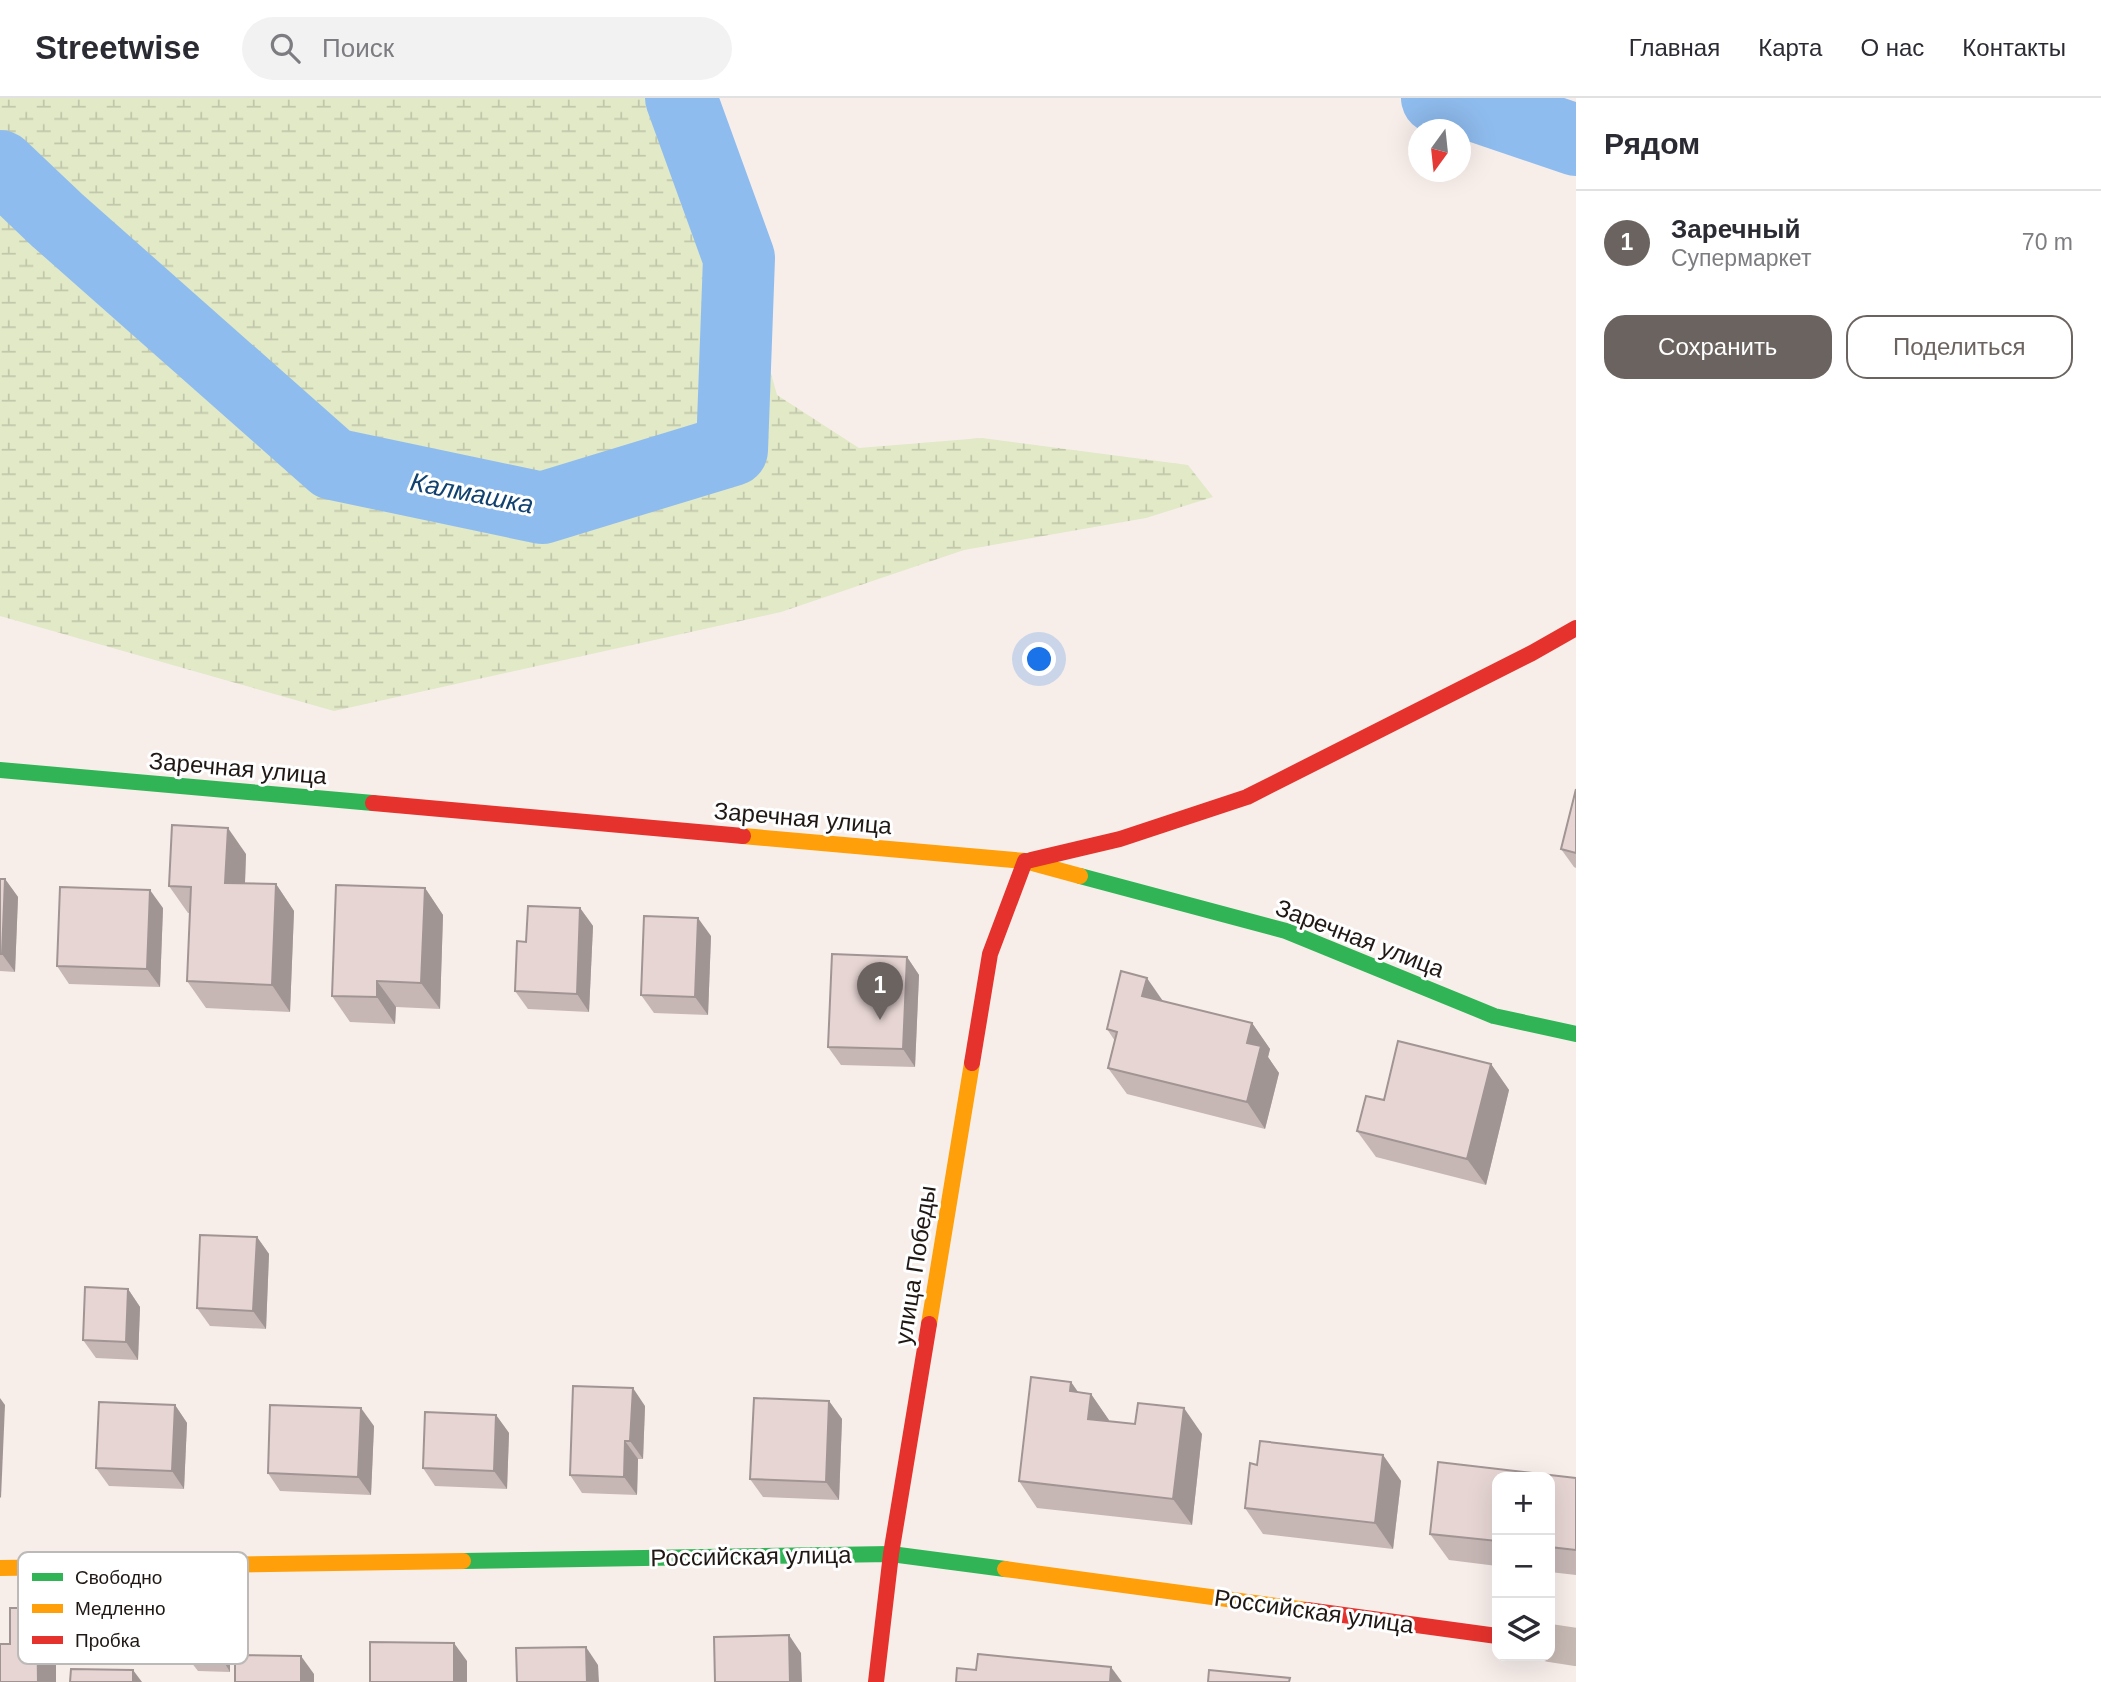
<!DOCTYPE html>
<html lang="ru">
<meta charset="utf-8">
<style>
body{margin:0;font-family:Helvetica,sans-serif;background:#f2f2f3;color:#2b2b33}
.controls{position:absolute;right:21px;bottom:21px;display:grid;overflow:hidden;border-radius:14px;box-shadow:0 7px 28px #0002}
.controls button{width:63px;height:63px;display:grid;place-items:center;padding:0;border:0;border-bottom:2px solid #e1e1e2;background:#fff;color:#2b2b33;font:35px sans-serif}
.compass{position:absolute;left:1408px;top:21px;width:63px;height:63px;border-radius:50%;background:#fff;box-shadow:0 7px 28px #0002;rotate:195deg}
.you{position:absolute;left:1040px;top:562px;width:24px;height:24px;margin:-18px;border:5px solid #fff;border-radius:50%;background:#1a73e8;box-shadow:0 0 0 10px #1a73e833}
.badge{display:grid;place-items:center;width:46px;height:46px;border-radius:50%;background:#6b635f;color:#fff;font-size:23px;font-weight:700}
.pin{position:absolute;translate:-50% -58px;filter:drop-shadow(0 2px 4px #0008)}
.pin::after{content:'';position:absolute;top:37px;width:24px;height:21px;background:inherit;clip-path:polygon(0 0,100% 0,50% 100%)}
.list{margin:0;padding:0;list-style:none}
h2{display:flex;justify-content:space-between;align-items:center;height:91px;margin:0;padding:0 28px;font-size:30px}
h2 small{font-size:23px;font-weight:400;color:#7c7c81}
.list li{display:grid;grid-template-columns:46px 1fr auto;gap:21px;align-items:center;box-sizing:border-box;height:105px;padding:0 28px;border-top:2px solid #e1e1e2}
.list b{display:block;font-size:26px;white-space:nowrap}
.list p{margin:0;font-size:23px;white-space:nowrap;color:#7c7c81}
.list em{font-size:23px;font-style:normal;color:#7c7c81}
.actions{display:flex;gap:14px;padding:21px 28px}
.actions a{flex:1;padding:16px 0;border:2px solid #6b635f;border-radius:21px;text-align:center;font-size:24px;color:#6b635f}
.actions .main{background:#6b635f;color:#fff}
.icon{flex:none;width:38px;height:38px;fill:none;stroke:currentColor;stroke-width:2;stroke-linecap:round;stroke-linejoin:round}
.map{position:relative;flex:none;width:1576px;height:1584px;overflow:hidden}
header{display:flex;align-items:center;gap:42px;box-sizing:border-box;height:98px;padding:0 35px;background:#fff;border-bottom:2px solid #e1e1e2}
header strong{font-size:33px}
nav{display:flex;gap:38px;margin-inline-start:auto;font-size:24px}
.search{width:490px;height:63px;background:#f2f2f3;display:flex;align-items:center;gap:18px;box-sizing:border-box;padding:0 24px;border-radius:38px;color:#7c7c81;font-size:26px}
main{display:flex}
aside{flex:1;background:#fff}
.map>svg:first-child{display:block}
.wetland{fill:url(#wetland-marsh)}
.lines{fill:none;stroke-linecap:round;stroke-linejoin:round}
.river{stroke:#8fbcee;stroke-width:72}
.street{stroke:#c7b9b3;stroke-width:38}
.fast{stroke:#30b455;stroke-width:16}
.slow{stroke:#ff9f0a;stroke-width:16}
.jam{stroke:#e5322d;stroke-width:16}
.wall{fill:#c6b7b5}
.shaded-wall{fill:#a19594}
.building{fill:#e6d5d3;stroke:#a19594;stroke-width:2}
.labels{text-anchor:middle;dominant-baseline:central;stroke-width:6;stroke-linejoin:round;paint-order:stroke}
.street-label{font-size:24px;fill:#1f1814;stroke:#fff}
.water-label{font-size:26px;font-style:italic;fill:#10416f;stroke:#fff}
.key{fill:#fff;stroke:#bcbab8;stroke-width:2}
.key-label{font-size:19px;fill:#1f1814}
</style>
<header>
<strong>Streetwise</strong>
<div class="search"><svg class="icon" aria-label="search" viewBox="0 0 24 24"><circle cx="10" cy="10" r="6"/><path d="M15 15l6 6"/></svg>Поиск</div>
<nav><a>Главная</a><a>Карта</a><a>О нас</a><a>Контакты</a></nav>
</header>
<main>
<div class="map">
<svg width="1576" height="1584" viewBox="0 0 1576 1584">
<defs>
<pattern id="wetland-marsh" width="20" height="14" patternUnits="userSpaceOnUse" patternTransform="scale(1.75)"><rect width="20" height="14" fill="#e1e9c7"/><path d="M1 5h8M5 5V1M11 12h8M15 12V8" fill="none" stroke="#c1c7aa"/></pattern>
</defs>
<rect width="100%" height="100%" fill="#f7eeea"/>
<path class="wetland" d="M0,0H681L739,160L777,297L859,350L982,340L1188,367L1213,399L1146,420L964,452L781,514L334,613L0,518Z"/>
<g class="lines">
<g class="river">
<path d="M1437,0L1467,5L1576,42"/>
<path d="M0,68L57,122L333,366L542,410L732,352L739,160L681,0"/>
</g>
<path class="street" d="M1550,1545L1576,1549"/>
<g class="fast">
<path d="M0,672L373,705"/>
<path d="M1080,778L1286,833L1494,918L1576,936"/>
<path d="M463,1463L891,1456L1005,1471"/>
</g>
<g class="slow">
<path d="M743,738L1025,763L1080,778"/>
<path d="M929,1226L972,965"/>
<path d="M0,1470L463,1463"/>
<path d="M1005,1471L1307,1512"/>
</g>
<g class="jam">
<path d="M373,705L743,738"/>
<path d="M1031,762L1120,741L1247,699L1532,555L1576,530"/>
<path d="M972,965L990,856L1025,763"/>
<path d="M1307,1512L1497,1538"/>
<path d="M876,1584L891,1456L929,1226"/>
</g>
</g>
<g class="wall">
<path d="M1576,691V770L1574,769L1561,751Z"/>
<path d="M246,756L245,785L276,786L294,813L290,914L206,910L187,883L190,815H188L169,788Z"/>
<path d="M0,781H5L18,799L15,874L0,873Z"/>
<path d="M425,790L443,817L440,911L396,909L395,926L350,924L332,898Z"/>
<path d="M163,810L160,889L69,886L57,868Z"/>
<path d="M580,810L593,828L589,914L528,911L515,893L526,844Z"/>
<path d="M711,838L708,917L654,915L641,897Z"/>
<path d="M907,859L919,877L915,969L841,967L828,949Z"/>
<path d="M1164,904L1252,925L1270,951L1268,959L1279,975L1265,1031L1127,996L1108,970L1115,943L1107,931Z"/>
<path d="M1491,966L1509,992L1486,1087L1376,1059L1357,1033L1384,1002Z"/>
<path d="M257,1139L269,1156L266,1231L210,1228L197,1210Z"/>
<path d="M128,1191L140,1209L138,1262L96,1260L83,1242Z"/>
<path d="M1071,1284L1078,1294L1091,1296L1109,1323L1202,1336L1192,1427L1037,1410L1019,1383Z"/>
<path d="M829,1303L842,1321L839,1402L763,1399L750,1381Z"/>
<path d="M175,1307L187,1325L184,1391L109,1388L96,1370Z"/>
<path d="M645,1308L643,1361H638L637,1397L582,1395L570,1377Z"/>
<path d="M496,1317L509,1335L507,1391L435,1388L423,1370Z"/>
<path d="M374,1328L371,1397L280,1393L268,1375Z"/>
<path d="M1383,1357L1401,1383L1393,1451L1263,1436L1245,1410L1257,1367Z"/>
<path d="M1438,1364L1576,1380V1477L1550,1474V1379H1497V1468L1449,1462L1430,1436Z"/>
<path d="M230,1542V1574L198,1573L191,1564Z"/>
</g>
<g class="shaded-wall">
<path d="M228,730L246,756L244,811L225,785Z"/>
<path d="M5,781L18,799L15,874L2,856Z"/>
<path d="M276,786L294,813L290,914L272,887Z"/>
<path d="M425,790L443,817L440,911L421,885Z"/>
<path d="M150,792L163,810L160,889L147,871Z"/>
<path d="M580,810L593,828L589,914L577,896Z"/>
<path d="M698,820L711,838L708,917L695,899Z"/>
<path d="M907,859L919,877L915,969L903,951Z"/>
<path d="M1147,880L1165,906L1142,898Z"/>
<path d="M377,883L396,909L395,926L377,899Z"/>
<path d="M1252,925L1270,951L1268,959L1279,975L1265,1031L1247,1004V945Z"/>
<path d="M1491,966L1509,992L1486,1087L1467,1061Z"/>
<path d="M257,1139L269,1156L266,1231L253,1213Z"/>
<path d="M128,1191L140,1209L138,1262L126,1244Z"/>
<path d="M1071,1284L1089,1310L1091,1296L1109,1322L1107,1347L1070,1293Z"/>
<path d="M633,1290L645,1308L643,1361L630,1343Z"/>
<path d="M0,1300L5,1307L1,1400L0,1399Z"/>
<path d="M829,1303L842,1321L839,1402L826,1384Z"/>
<path d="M175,1307L187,1325L184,1391L172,1373Z"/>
<path d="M361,1310L374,1328L371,1397L358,1379Z"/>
<path d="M1184,1310L1202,1336L1192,1427L1173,1401Z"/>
<path d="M496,1317L509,1335L507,1391L494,1373Z"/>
<path d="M625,1343L638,1361L637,1397L624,1379Z"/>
<path d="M1383,1357L1401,1383L1393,1451L1375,1425Z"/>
<path d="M37,1510L56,1536V1584H38Z"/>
<path d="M224,1533L230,1542V1574L224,1564Z"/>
<path d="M789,1537L801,1555L802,1584H790Z"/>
<path d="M454,1545L467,1563V1584H454Z"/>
<path d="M586,1549L598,1567L599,1584H587Z"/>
<path d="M301,1558L314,1576V1584H301Z"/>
<path d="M1111,1569L1122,1584H1110Z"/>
<path d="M133,1572L142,1584H133Z"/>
</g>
<g class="building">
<path d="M1576,691V755L1561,751Z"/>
<path d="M172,727L228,730L225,785L276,786L272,887L187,883L191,789L169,788Z"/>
<path d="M0,781H5L2,856H0Z"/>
<path d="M336,787L425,790L421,885L377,883V899L332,898Z"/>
<path d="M60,789L150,792L147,871L57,868Z"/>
<path d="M528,808L580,810L577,896L515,893L517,843L526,844Z"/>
<path d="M644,818L698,820L695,899L641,897Z"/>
<path d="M832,856L907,859L903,951L828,949Z"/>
<path d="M1121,873L1147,880L1142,898L1252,925L1247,945L1261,948L1247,1004L1108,970L1117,934L1107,931Z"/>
<path d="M1398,943L1491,966L1467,1061L1357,1033L1366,998L1384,1002Z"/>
<path d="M200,1137L257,1139L253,1213L197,1210Z"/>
<path d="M85,1189L128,1191L126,1244L83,1242Z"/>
<path d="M1031,1279L1071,1284L1070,1293L1091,1296L1088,1321L1135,1326L1138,1305L1184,1310L1173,1401L1019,1383Z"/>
<path d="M573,1288L633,1290L630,1343H625L624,1379L570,1377Z"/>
<path d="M754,1300L829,1303L826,1384L750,1381Z"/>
<path d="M99,1304L175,1307L172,1373L96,1370Z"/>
<path d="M270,1307L361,1310L358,1379L268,1375Z"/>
<path d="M425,1314L496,1317L494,1373L423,1370Z"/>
<path d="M1260,1343L1383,1357L1375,1425L1245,1410L1250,1365L1257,1367Z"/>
<path d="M1438,1364L1576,1380V1452L1550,1449V1379H1497V1443L1430,1436Z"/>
<path d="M10,1510H37L38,1584H0V1546H10Z"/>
<path d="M789,1537L790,1584H715L714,1539Z"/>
<path d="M370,1544L454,1545V1584H370Z"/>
<path d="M586,1549L587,1584H517L516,1550Z"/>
<path d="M978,1556L1111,1569L1110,1584H956L957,1570L976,1572Z"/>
<path d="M235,1557L301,1558V1584H235Z"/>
<path d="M71,1571L133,1572V1584H70Z"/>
<path d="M1209,1572L1290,1580L1289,1584H1208Z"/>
</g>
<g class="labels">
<g class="street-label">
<text transform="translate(238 670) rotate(5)">Заречная улица</text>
<text transform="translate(803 720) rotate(5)">Заречная улица</text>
<text transform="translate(1360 840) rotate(21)">Заречная улица</text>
<text transform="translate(915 1167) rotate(-81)">улица Победы</text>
<text transform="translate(751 1458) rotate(-1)">Российская улица</text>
<text transform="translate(1314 1513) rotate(8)">Российская улица</text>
</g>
<g class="water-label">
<text transform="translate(472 395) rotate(11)">Калмашка</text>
</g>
</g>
<rect x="18" y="1454" width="230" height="112" rx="10" class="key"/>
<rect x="32" y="1475" width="31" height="8" fill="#30b455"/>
<rect x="32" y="1506" width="31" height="9" fill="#ff9f0a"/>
<rect x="32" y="1538" width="31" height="8" fill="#e5322d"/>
<g class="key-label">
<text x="75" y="1486">Свободно</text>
<text x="75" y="1517">Медленно</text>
<text x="75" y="1549">Пробка</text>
</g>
</svg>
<div class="controls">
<button>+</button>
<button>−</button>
<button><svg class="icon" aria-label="layers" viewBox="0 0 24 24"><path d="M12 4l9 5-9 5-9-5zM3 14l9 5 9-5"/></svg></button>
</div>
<svg class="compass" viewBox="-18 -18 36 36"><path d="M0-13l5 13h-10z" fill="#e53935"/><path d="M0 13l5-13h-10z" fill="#7c7c81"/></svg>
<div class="you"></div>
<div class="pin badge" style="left:880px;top:922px">1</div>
</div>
<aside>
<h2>Рядом<small></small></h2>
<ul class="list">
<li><span class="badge">1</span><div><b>Заречный</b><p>Супермаркет</p></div><em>70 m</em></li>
</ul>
<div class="actions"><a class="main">Сохранить</a><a>Поделиться</a></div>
</aside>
</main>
